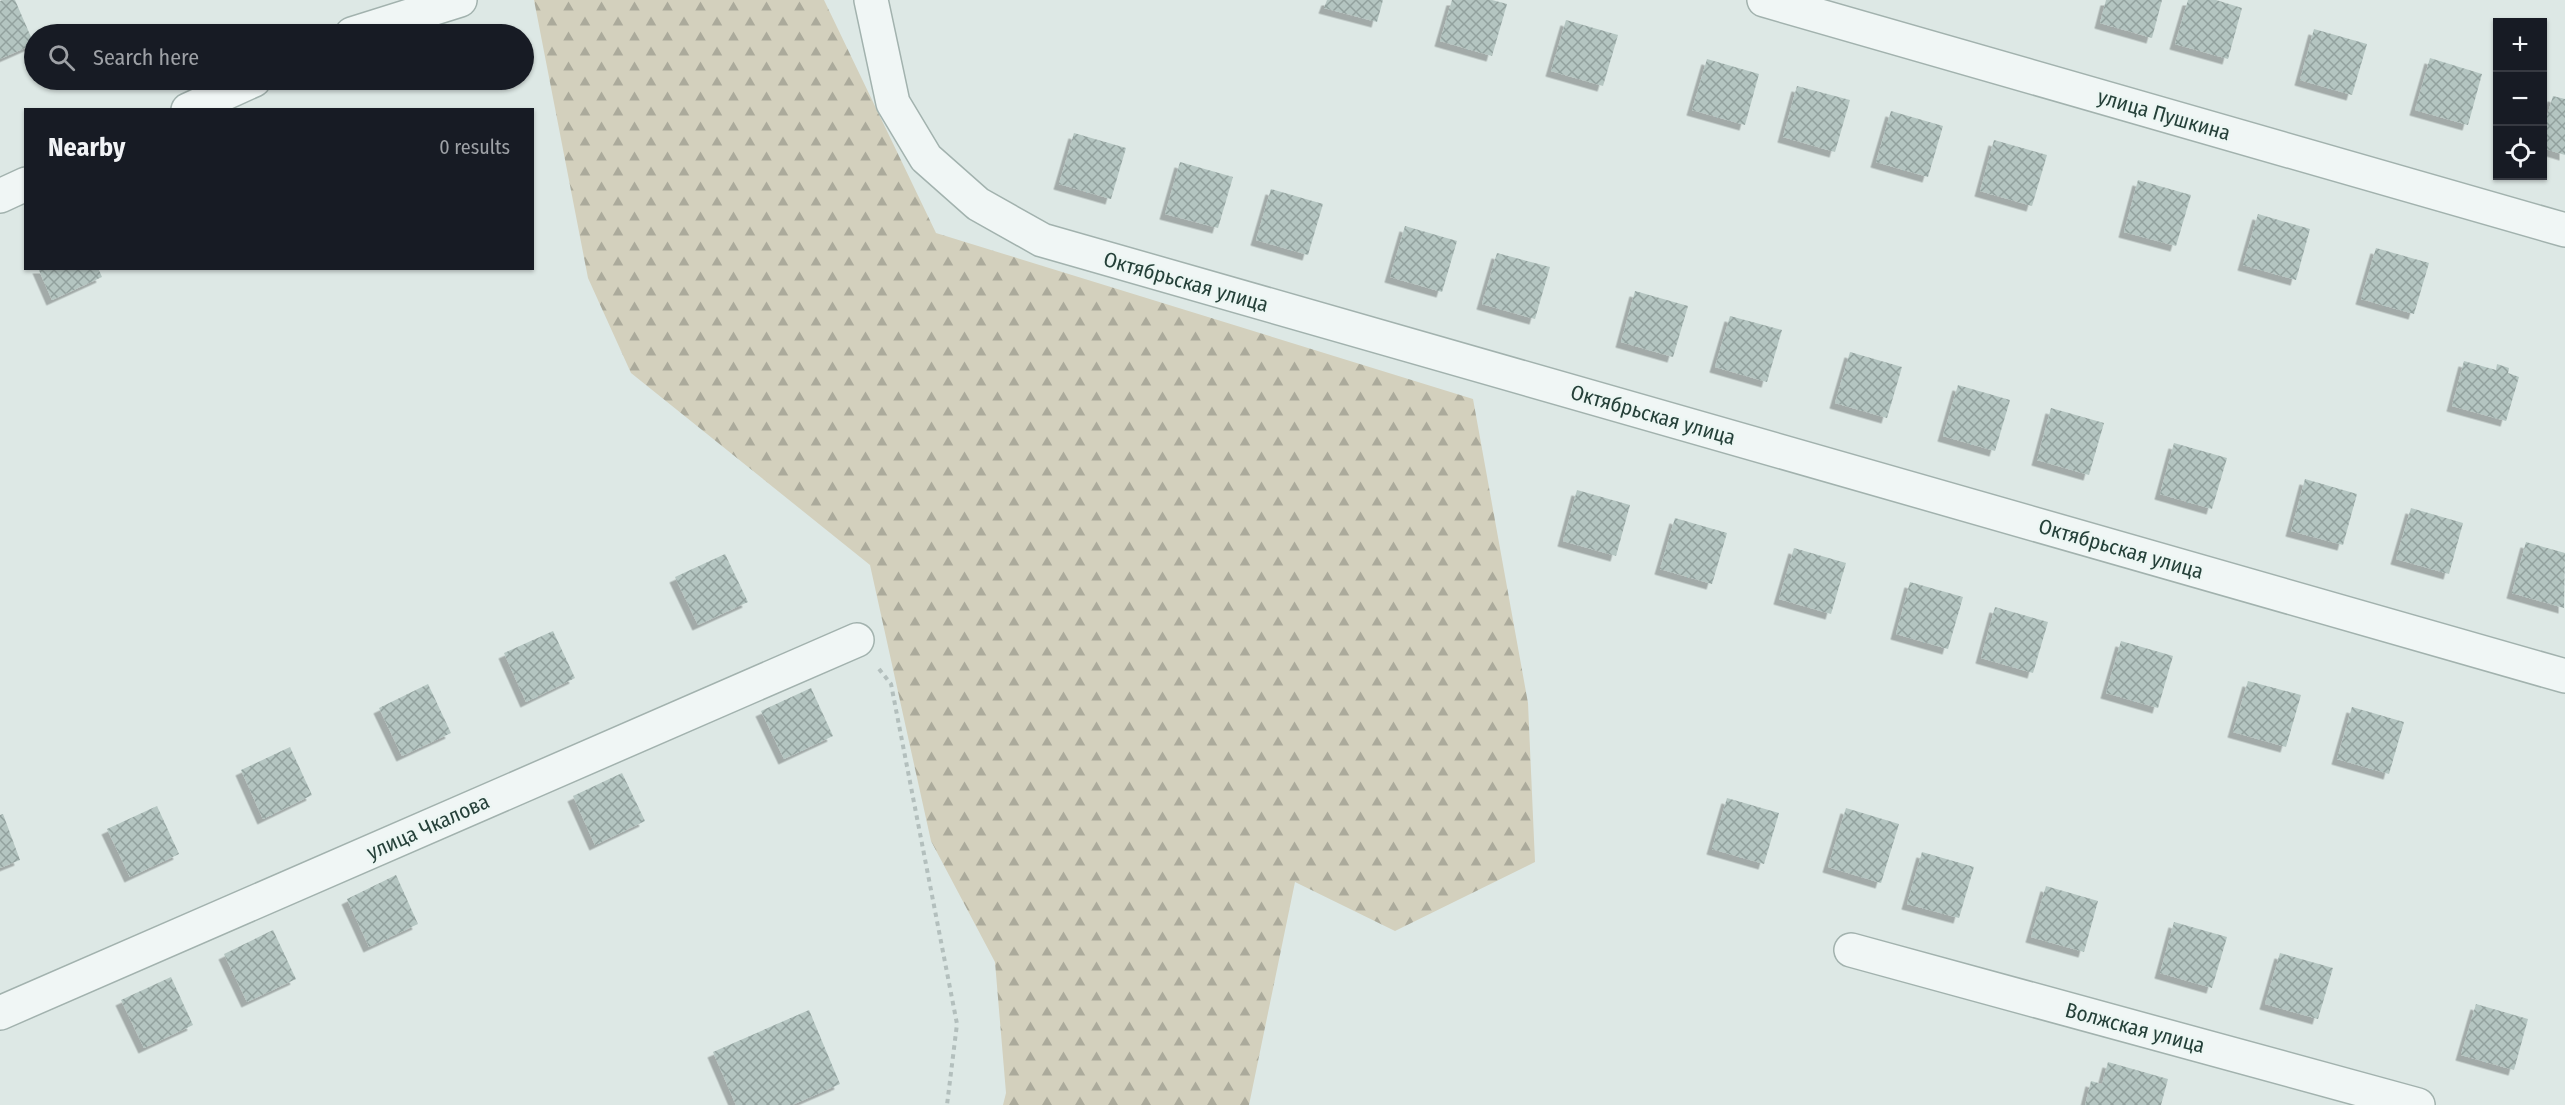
<!DOCTYPE html>
<meta charset="utf-8">
<style>
body{margin:0;font-family:"Fira Sans Condensed",sans-serif;background:#242831;color:#f1f3f6}
.controls{position:absolute;right:18px;top:18px;display:grid;overflow:hidden;border-radius:0px;box-shadow:0 2px 4px #0004}
.controls button{width:54px;height:54px;display:grid;place-items:center;padding:0;border:0;border-bottom:2px solid #363941;background:#171b24;color:#f1f3f6;font:30px sans-serif}
.list{margin:0;padding:0;list-style:none}
h2{display:flex;justify-content:space-between;align-items:center;height:78px;margin:0;padding:0 24px;font-size:26px}
h2 small{font-size:20px;font-weight:400;color:#9ea1a6}
.icon{flex:none;width:33px;height:33px;fill:none;stroke:currentColor;stroke-width:2;stroke-linecap:round;stroke-linejoin:round}
.map{position:relative;flex:none;width:2565px;height:1105px;overflow:hidden}
.search{position:absolute;background:#171b24;box-shadow:0 2px 4px #0004;left:24px;top:24px;width:510px;height:66px;display:flex;align-items:center;gap:15px;box-sizing:border-box;padding:0 21px;border-radius:33px;color:#9ea1a6;font-size:22px}
.panel{position:absolute;background:#171b24;box-shadow:0 2px 4px #0004;left:24px;top:108px;width:510px;height:162px;border-radius:0px}
.map>svg:first-child{display:block}
.forest{fill:url(#forest-firs)}
.building{fill:url(#building-cross-hatch);filter:url(#shadow)}
.lines{fill:none;stroke-linecap:round;stroke-linejoin:round}
.minor-casing{stroke:#a2b2ae;stroke-width:36}
.path{stroke:#b3bfbd;stroke-width:4;stroke-dasharray:4.5 4.5;stroke-linecap:butt}
.minor{stroke:#f0f6f5;stroke-width:33}
.labels{text-anchor:middle;dominant-baseline:central;stroke-width:4.5;stroke-linejoin:round;paint-order:stroke}
.street-label{font-size:21px;fill:#254039;stroke:#ecf6f3}
</style>
<div class="map">
<svg width="2565" height="1105" viewBox="0 0 2565 1105">
<defs>
<pattern id="forest-firs" width="22" height="20" patternUnits="userSpaceOnUse" patternTransform="scale(1.5)"><rect width="22" height="20" fill="#d3d0bd"/><path d="M5 1l3.5 6h-7zM16 11l3.5 6h-7z" fill="#abaa9b"/></pattern>
<pattern id="building-cross-hatch" width="8" height="8" patternUnits="userSpaceOnUse" patternTransform="scale(1.5)"><rect width="8" height="8" fill="#b4c5c1"/><path d="M0 0l8 8M0 8l8-8" fill="none" stroke="#92a19e"/></pattern>
<filter id="shadow"><feDropShadow dx="-5.5" dy="5.5" stdDeviation="0" flood-color="#0004"/></filter>
</defs>
<rect width="100%" height="100%" fill="#dde8e5"/>
<path class="forest" d="M534,0H824L936,233L1473,399L1528,703L1535,862L1395,931L1295,882L1249,1105H1003L1006,1093L995,962L931,841L870,565L631,373L588,278Z"/>
<g class="building">
<path d="M3,0H15L34,44L0,59V1Z"/>
<path d="M1327,0H1383L1377,22L1324,8Z"/>
<path d="M1452,0H1492L1507,4L1492,56L1440,41Z"/>
<path d="M2106,0H2162L2152,38L2100,23Z"/>
<path d="M2188,0H2216L2242,8L2228,59L2175,44Z"/>
<path d="M1566,20L1618,35L1603,86L1551,71Z"/>
<path d="M2314,29L2367,44L2352,95L2300,80Z"/>
<path d="M2430,58L2482,74L2468,125L2415,110Z"/>
<path d="M1707,59L1759,74L1745,125L1692,110Z"/>
<path d="M1797,86L1850,100L1835,152L1783,137Z"/>
<path d="M2553,96L2565,99V155L2542,148V133Z"/>
<path d="M1891,111L1943,126L1928,177L1876,162Z"/>
<path d="M1074,133L1126,148L1111,199L1059,184Z"/>
<path d="M1994,140L2047,155L2032,206L1980,191Z"/>
<path d="M1180,162L1233,177L1218,228L1165,214Z"/>
<path d="M2138,180L2191,195L2176,246L2124,232Z"/>
<path d="M1271,189L1323,204L1308,255L1256,240Z"/>
<path d="M2258,214L2310,229L2296,280L2243,265Z"/>
<path d="M1405,226L1457,241L1442,292L1390,277Z"/>
<path d="M2376,248L2429,263L2414,314L2361,299Z"/>
<path d="M1497,253L1550,267L1535,319L1482,304Z"/>
<path d="M38,268H98L102,277L52,300Z"/>
<path d="M1635,291L1688,306L1673,357L1621,342Z"/>
<path d="M1730,316L1782,330L1767,382L1715,367Z"/>
<path d="M1850,352L1902,367L1887,418L1835,403Z"/>
<path d="M2464,361L2496,370L2497,364L2509,368L2508,373L2519,377L2506,421L2452,406Z"/>
<path d="M1958,385L2010,400L1995,451L1943,436Z"/>
<path d="M2051,408L2104,423L2089,475L2037,460Z"/>
<path d="M2174,443L2227,458L2212,509L2160,494Z"/>
<path d="M2305,479L2357,494L2343,545L2291,531Z"/>
<path d="M1577,490L1630,505L1616,556L1563,541Z"/>
<path d="M2411,508L2463,523L2449,574L2396,559Z"/>
<path d="M1675,518L1727,533L1712,584L1660,569Z"/>
<path d="M2526,542L2565,553L2564,608L2512,593Z"/>
<path d="M1794,548L1846,563L1831,614L1779,599Z"/>
<path d="M725,554L748,602L698,625L675,577Z"/>
<path d="M1910,582L1963,597L1948,649L1896,634Z"/>
<path d="M1995,607L2048,622L2033,673L1981,658Z"/>
<path d="M553,631L575,678L526,702L504,653Z"/>
<path d="M2121,641L2173,656L2158,708L2106,693Z"/>
<path d="M2248,681L2301,695L2286,747L2233,732Z"/>
<path d="M428,684L451,733L402,756L379,708Z"/>
<path d="M811,688L833,736L784,759L761,711Z"/>
<path d="M2352,707L2404,722L2389,774L2337,759Z"/>
<path d="M290,747L312,795L263,819L241,770Z"/>
<path d="M622,773L645,821L595,845L573,796Z"/>
<path d="M1727,798L1779,813L1764,864L1712,849Z"/>
<path d="M157,806L179,854L130,877L107,829Z"/>
<path d="M1846,808L1899,824L1881,883L1828,867Z"/>
<path d="M3,814L20,860L0,868V815Z"/>
<path d="M1922,852L1974,867L1959,918L1907,904Z"/>
<path d="M396,875L418,924L369,947L347,899Z"/>
<path d="M2046,886L2098,901L2084,952L2031,937Z"/>
<path d="M2174,922L2227,937L2212,988L2160,973Z"/>
<path d="M273,930L296,979L247,1002L224,954Z"/>
<path d="M2280,953L2333,968L2318,1019L2265,1004Z"/>
<path d="M171,977L193,1025L144,1048L121,1000Z"/>
<path d="M2476,1004L2528,1019L2514,1070L2461,1055Z"/>
<path d="M809,1010L840,1084L792,1105H736L713,1052Z"/>
<path d="M2108,1062L2168,1079L2161,1105H2085L2091,1081L2102,1084Z"/>
</g>
<g class="lines">
<defs>
<g id="minor">
<path d="M871,0L893,103L926,158L978,204L1042,240L2565,676"/>
<path d="M1764,0L2565,230"/>
<path d="M352,34L460,0"/>
<path d="M188,110L254,80"/>
<path d="M0,196L26,184"/>
<path d="M1851,950L2418,1105"/>
<path d="M0,1013L857,640"/>
</g>
</defs>
<use href="#minor" class="minor-casing"/>
<path class="path" d="M879,669L891,684L957,1024L947,1105"/>
<use href="#minor" class="minor"/>
</g>
<g class="labels">
<g class="street-label">
<text transform="translate(2164 115) rotate(16)">улица Пушкина</text>
<text transform="translate(1186 282) rotate(16)">Октябрьская улица</text>
<text transform="translate(1653 415) rotate(16)">Октябрьская улица</text>
<text transform="translate(2121 549) rotate(16)">Октябрьская улица</text>
<text transform="translate(428 827) rotate(-24)">улица Чкалова</text>
<text transform="translate(2135 1028) rotate(15)">Волжская улица</text>
</g>
</g>
</svg>
<div class="controls">
<button>+</button>
<button>−</button>
<button><svg class="icon" aria-label="locate" viewBox="0 0 24 24"><circle cx="12" cy="12" r="6"/><path d="M12 2v4M12 18v4M2 12h4M18 12h4"/></svg></button>
</div>
<div class="search"><svg class="icon" aria-label="search" viewBox="0 0 24 24"><circle cx="10" cy="10" r="6"/><path d="M15 15l6 6"/></svg>Search here</div>
<section class="panel">
<h2>Nearby<small>0 results</small></h2>
<ul class="list">
</ul>
</section>
</div>
